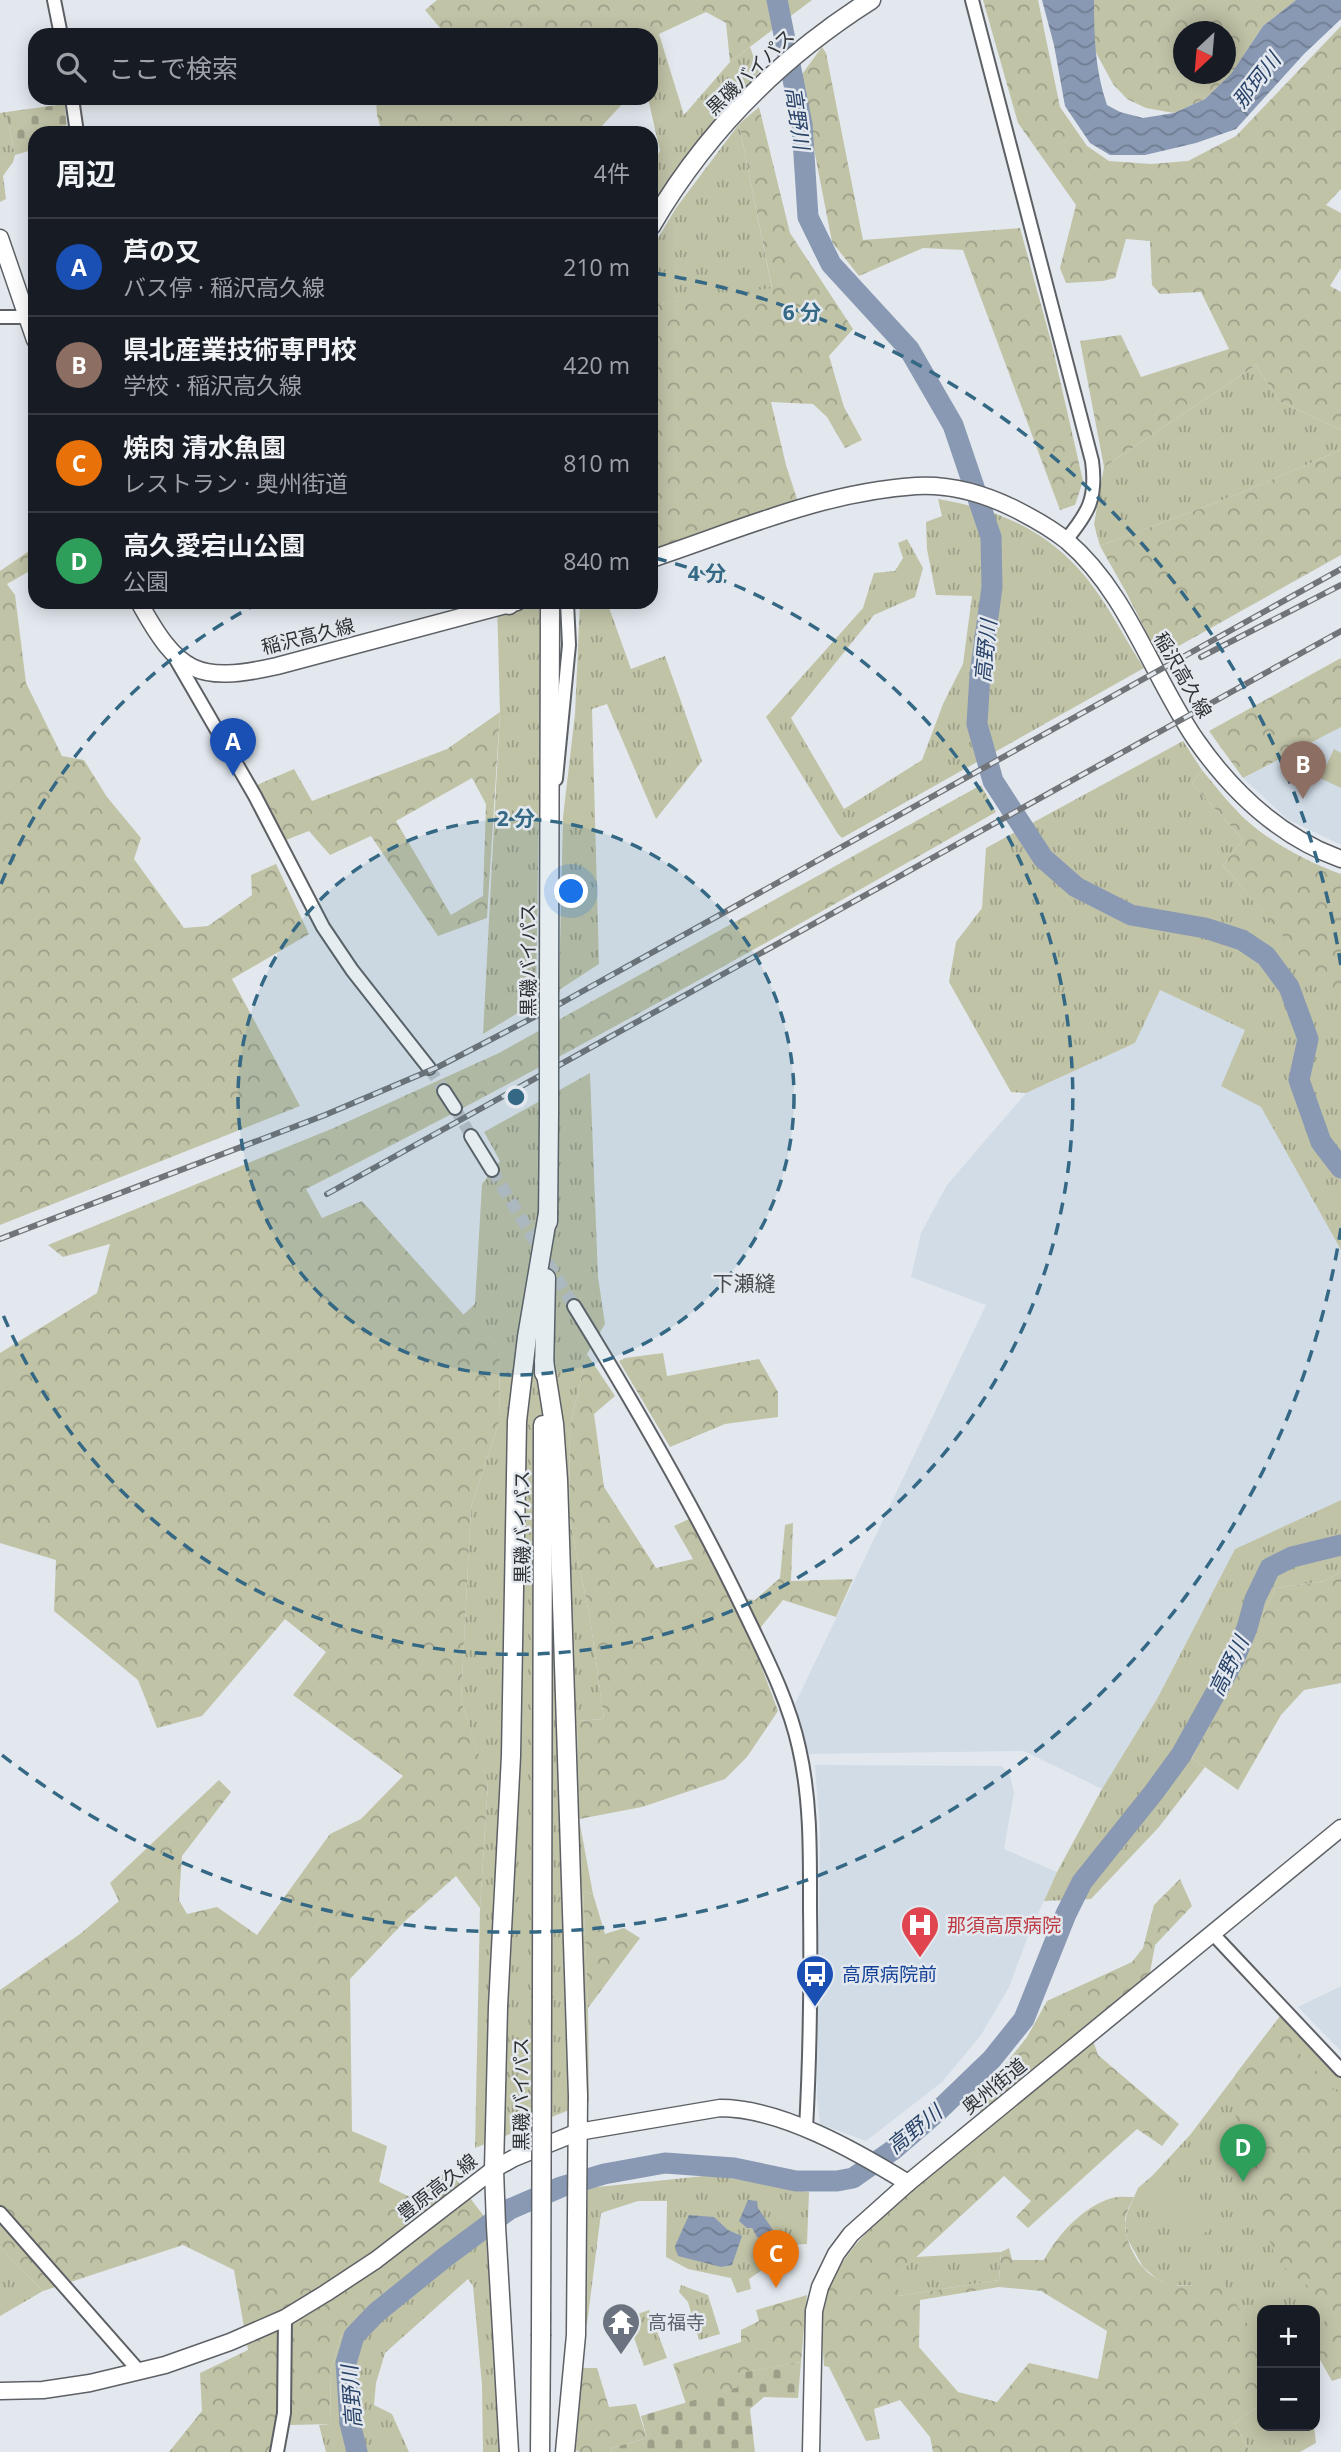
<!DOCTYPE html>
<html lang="ja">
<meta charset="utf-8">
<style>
body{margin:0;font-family:"Open Sans","Noto Sans JP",sans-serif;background:#20242c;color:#f1f3f6}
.controls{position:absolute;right:21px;bottom:21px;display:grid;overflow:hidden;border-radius:14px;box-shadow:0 4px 18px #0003}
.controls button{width:63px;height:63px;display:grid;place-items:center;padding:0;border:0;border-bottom:2px solid #363941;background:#171b24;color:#f1f3f6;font:35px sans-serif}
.compass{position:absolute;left:1173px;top:21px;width:63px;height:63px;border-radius:50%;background:#171b24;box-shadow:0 4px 18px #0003;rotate:206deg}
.you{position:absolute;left:572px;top:892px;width:24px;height:24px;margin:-18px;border:5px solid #fff;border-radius:50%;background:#1a73e8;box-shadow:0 0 0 10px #1a73e833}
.badge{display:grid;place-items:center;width:46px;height:46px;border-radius:50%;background:#8c9099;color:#fff;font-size:23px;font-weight:700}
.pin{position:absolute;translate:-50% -58px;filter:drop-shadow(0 2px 4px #0008)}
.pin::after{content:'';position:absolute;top:37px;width:24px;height:21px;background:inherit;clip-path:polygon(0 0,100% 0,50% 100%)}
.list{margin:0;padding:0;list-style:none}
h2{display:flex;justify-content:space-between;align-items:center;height:91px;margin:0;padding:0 28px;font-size:30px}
h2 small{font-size:23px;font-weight:400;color:#9ea1a6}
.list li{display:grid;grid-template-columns:46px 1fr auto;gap:21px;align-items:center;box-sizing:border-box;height:98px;padding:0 28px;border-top:2px solid #363941}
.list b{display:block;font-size:26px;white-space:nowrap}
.list p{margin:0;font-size:23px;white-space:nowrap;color:#9ea1a6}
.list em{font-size:23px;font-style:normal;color:#9ea1a6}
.icon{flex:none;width:38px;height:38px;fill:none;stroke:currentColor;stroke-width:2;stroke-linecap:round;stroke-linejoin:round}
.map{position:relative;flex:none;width:1341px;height:2452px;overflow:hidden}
.search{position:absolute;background:#171b24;box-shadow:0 4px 18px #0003;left:28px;top:28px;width:630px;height:77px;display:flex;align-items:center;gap:18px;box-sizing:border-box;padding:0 24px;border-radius:21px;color:#9ea1a6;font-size:26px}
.panel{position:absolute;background:#171b24;box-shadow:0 4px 18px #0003;left:28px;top:126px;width:630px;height:483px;border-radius:21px}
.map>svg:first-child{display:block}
.built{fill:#d1dce7}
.grass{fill:url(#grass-tufts)}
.forest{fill:url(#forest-crowns);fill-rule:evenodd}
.cemetery{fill:url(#cemetery-stones)}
.pitch{fill:#c1c3a7}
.water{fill:url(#water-waves)}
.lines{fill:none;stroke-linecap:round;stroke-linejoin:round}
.river{stroke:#8999b3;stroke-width:21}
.minor-tunnel{stroke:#bec3c9;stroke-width:12;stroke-dasharray:12 6;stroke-linecap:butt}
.minor-casing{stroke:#5d6166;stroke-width:16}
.major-casing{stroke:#5d6166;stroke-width:19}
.highway-casing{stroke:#5d6166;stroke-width:21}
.minor{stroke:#fff;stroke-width:12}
.major{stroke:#fff;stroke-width:16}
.highway{stroke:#fff;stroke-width:18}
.rail-casing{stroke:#717478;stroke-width:6}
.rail{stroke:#e2e8ee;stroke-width:3.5;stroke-dasharray:10;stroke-linecap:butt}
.highway-bridge-casing{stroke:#5d6166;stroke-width:21;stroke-linecap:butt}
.highway-bridge{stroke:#fff;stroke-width:18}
.ring{fill:none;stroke:#346884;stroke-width:3.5;stroke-dasharray:12 9}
.labels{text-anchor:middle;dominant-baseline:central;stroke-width:5;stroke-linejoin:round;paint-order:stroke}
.street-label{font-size:19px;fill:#2f3133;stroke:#e2e8ee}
.health-label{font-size:19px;fill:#be3a42;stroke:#e2e8ee;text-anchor:start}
.transit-label{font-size:19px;fill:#164399;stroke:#e2e8ee;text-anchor:start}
.worship-label{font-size:19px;fill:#5b616d;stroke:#e2e8ee;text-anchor:start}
.water-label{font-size:21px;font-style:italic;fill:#2a4369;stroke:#e2e8ee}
.neighbourhood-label{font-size:21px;fill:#474b50;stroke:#e2e8ee}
.centre{fill:#346884;stroke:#e2e8ee;stroke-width:3.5}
.ring-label{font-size:21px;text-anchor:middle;font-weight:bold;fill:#346884;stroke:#e2e8ee;stroke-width:5;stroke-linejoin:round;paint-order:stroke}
</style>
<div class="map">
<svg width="1341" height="2452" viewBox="0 0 1341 2452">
<defs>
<pattern id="grass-tufts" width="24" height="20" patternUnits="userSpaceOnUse" patternTransform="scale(1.75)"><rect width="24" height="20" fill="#c1c3a7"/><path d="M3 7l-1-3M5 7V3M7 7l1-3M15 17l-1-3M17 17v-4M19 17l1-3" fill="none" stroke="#9d9f89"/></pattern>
<pattern id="forest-crowns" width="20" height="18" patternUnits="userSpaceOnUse" patternTransform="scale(1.75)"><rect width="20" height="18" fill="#c1c3a7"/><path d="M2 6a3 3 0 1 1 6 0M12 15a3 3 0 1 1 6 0" fill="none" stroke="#9d9f89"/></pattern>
<pattern id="cemetery-stones" width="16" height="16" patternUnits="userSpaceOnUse" patternTransform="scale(1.75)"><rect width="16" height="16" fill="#c1c3a7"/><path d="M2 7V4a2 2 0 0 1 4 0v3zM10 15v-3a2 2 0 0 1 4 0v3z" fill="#9d9f89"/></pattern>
<pattern id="water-waves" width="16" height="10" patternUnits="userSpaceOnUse" patternTransform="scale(1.75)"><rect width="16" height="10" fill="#8999b3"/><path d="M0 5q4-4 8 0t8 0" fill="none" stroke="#707d92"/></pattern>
</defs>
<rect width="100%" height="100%" fill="#e2e8ee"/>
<g class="built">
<path d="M1341,727V845L1287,819L1243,778Z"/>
<path d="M1160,990L1246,1030L1221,1086L1261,1107L1341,1250V1500L1235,1549L1157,1699L1102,1789L1024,1751L808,1754L795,1704L986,1305L911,1277L921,1233L947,1185L1026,1093L1135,1043Z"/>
<path d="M815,1765L1002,1766L1010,1775L1014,1793L1004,1849L1057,1872L1030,1931L1009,1987L981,2035L942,2082L866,2141L820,2124L817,2096L820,1831Z"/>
<path d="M1341,1986V2051L1298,2007Z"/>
</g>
<g class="grass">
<path d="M659,34L684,115L730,62L750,47L759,72C719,114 681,156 651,206V165L660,151L648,98H651V59Z"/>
<path d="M6,112L15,155L13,162L3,176L6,199L0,202V113Z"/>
<path d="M739,124L772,289L651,305V250L676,208Z"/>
<path d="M1256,365L1279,401L1341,430V450L1236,495L1100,546L1094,524L1104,467Z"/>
<path d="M938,499C1006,510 1060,537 1099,595C1115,618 1128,644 1144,668L842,838L838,834L766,717L863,608L874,573L895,571L903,558L898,543L907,539L923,568L915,597L874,615L791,718L844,809L922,760L943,704L963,664L972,596L936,595L927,549L926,522L942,516Z"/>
<path d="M497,602H542L536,1002L483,1034L500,712Z"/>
<path d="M580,602H607L631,669L665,656L702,761L656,819L607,704L592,709L599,964L559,990L563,817L575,714Z"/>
<path d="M1183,741L1202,770L1192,783L1243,840L1223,865L1336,998L1341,996V1250L1261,1107L1221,1086L1245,1030L1160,990L1135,1043L1026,1093L1011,1092L949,982L956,942L982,908L986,848Z"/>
<path d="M590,1073L598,1277L605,1324L587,1354L570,1425L569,1516L590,1618L604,1719L577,1721L579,1819L593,1894L583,1891L588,2008L589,2102L475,2148L480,1908L488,1783L461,1700L471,1507L499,1422L500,1347L463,1315L475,1304L482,1184L500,1161L484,1132Z"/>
<path d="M1341,1500V1572L1325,1581L1276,1588L1192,1758L1205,1767L1159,1827L1091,1899L1044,1901L1057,1872L1102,1789L1157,1699L1235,1549Z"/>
<path d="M1281,2015L1341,2077V2344L1315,2351V2310H1262V2351L1202,2286L1170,2285L1157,2279L1143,2267L1127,2238L1125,2224L1127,2213L1138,2188L1152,2176L1190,2135Z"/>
<path d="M714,2175L809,2192L807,2244L775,2246L768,2266L749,2279L751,2289L737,2293L731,2278L688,2269L666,2257L667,2201H638L601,2213L587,2324L582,2327L588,2188Z"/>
<path d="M486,2219L491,2236L502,2452H483L482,2385L473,2286L468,2279L385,2353L376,2383L374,2405L392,2414L409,2452H326L319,2425L331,2424L330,2372L341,2337L360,2317Z"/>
<path d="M0,2247L43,2291L0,2316Z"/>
<path d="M1001,2252L999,2280L898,2296V2274L916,2257Z"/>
<path d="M681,2285L708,2295L720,2334L699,2340L688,2302L679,2292Z"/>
<path d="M649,2310L667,2358L644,2366L627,2318Z"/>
<path d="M1262,2404V2426H1314L1316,2443L1300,2452H1250L1234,2423Z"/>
</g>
<g class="forest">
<path d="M437,0H812L730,62L726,23L706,12L659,34L651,59V35H446L425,10Z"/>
<path d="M983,0H1038L1060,107L1087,146L1109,161L1151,164L1188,161L1236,136L1341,26V189L1326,205L1341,213V268L1330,286L1341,292V430L1279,401L1256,365L1104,467L1080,341L1121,335L1141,377L1229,349L1201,292L1160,294L1152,285L1150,241L1126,239L1115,278L1103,281L1066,283L1060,268L1076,205L1018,123Z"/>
<path d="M1094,0H1296L1263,26L1231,74L1205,99L1174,113L1146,108L1127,99L1113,84L1094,49ZM1184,32H1226V74H1184Z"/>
<path d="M822,47L826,53L863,240L1020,228L1052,345L1083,481L1075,505L1060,510L963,250L923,248L859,276L832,242L800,77Z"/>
<path d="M376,98H628L599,129L592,133H382L377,115Z"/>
<path d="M759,107L790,233L853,329L829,356L844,407L862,440L845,448L827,417L813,404L771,402L786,465L798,502L651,555V305L772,288L739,124Z"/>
<path d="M1341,450V555L1159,657L1126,592L1100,546L1236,495Z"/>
<path d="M35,547V568L7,584L15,595L26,683L62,756L84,760L107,797L141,838L134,859L184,928L208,926L252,895L251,875L276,864L309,934L232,979L300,1106L0,1225V571Z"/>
<path d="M1341,658V727L1243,778L1209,731Z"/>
<path d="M500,712L487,918L438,936L371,836L330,855L309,831L286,840L257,785L294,769L312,801L447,749ZM472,778L486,804L483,896L451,915L396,821Z"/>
<path d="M1202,770C1214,784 1225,799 1238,812C1262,838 1307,862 1341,874V996L1336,999L1223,865L1243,840L1192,783Z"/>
<path d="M981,785L996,812C768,943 540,1071 306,1189L322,1218L362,1201L463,1314L500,1347L499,1422L471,1507L461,1700L488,1782L480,1908L456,1876L406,1920L350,1979L352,2131L387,2146L379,2182L410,2197L449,2170L486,2219L360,2317L341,2337L330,2372L331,2424L290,2425L284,2452H169L202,2411L200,2373L248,2350L234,2270L183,2245L43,2291L0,2247V1990L80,1934L119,1901L110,1883L219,1780L231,1792L182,1856L179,1900L187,1914L217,1907L257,1935L330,1834L361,1819L403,1776L293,1695L326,1652L285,1619L202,1716L157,1728L138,1680L54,1611L56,1560L0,1543V1353L97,1293L110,1244L63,1257L48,1245L336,1127L499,1053Z"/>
<path d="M663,1353L667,1376L759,1359L778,1392V1417L725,1424L670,1447L619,1361L625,1358Z"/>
<path d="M587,1354L615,1396L594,1414L604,1487L656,1568L693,1559L674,1526L689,1519L730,1597L755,1600L780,1578L785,1525L793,1523L791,1581L853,1579L836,1617L783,1600L751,1639L778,1711L747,1757L725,1779L642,1807L579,1819L577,1721L604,1719L590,1618L569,1516L570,1425Z"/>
<path d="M1341,1572V1683L1304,1690L1281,1715L1238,1790L1192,1758L1276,1588L1325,1581Z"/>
<path d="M1180,1879L1192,1906L1155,1945L1149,1978L1089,2028L1098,2055L1179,2124L1162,2146L1137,2129L1028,2228L1016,2217L1031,2201L1004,2176L898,2274V2296L999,2280L1001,2252L1009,2248L1012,2260H1044C1058,2234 1084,2206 1112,2198C1119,2196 1127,2197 1134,2197C1130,2205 1125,2214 1125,2223C1125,2232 1128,2242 1132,2250C1149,2288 1186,2293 1221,2278L1252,2332L1262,2327V2404L1234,2423L1250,2452H933L930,2437L900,2400L874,2409L880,2439L866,2441L829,2367L824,2366C823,2347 820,2325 823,2306C835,2242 936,2169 986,2129L976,2097L989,2085L1027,2037L1047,2001L1132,1962L1143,1948L1154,1905ZM999,2287L1041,2291L1107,2331L1098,2379L1029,2363L997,2402L958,2392L919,2347L920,2300Z"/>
<path d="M583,1891L593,1894L605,1934L624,1928L640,1938L588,2008Z"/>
<path d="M1281,2015L1306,2042L1298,2052L1341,2096V2378L1332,2381L1315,2351V2328L1327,2320L1309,2287L1277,2262L1236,2142L1235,2075Z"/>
<path d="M807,2295L801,2362L736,2374L738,2387L686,2404L673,2364L741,2342V2330L759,2321L756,2310Z"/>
<path d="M578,2368H597L609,2407L636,2404L647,2438L612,2448L610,2452H579L574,2449Z"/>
</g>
<g class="cemetery">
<path d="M65,104L67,133H35V149L15,155L6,112Z"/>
<path d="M801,2362L798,2398L764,2397L750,2409L755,2452H610L612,2448L647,2438L641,2416L738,2387L735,2374Z"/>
</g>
<g class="pitch">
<path d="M1334,749L1341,753V788L1320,778Z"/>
<path d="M1173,2181L1210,2229L1186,2247L1149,2200Z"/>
</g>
<g class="water">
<path d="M1042,0H1094C1094,37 1095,70 1107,105L1120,112L1143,118L1174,113L1205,99L1231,74L1263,26L1296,0H1341V19L1304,54L1236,129L1196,143L1145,155H1110L1090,143L1065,106L1054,45Z"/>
<path d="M748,2200L757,2201L758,2208L773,2230L771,2242L757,2237L752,2228H747L739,2221Z"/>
<path d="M689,2215L714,2217L728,2230L742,2236L732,2265L721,2267L678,2256L675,2246Z"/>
</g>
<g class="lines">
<g class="river">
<path d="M777,0L802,124L808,217L831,264L909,349L953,425L991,537L992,587L980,675L977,724L993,781L1043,858L1076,887L1131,915L1205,928L1242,940L1266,956L1289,987L1308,1039L1299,1080L1321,1142L1341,1168"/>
<path d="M357,2452L350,2423L346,2363L354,2336L376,2313L444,2258L510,2209L561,2187L604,2174L665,2163L734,2168L796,2181H837L853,2178L893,2150L938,2111L992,2059L1024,2019L1066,1914L1082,1882L1154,1792L1181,1755L1234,1660L1247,1628L1255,1599L1270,1568L1292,1557L1341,1545"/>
</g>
<g class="minor-tunnel">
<path d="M429,1068L444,1091"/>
<path d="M455,1108L471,1136"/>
<path d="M492,1170L574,1306"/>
</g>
<defs>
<g id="minor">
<path d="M54,0L61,35"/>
<path d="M972,0L1092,461C1097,498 1089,512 1066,540"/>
<path d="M72,98L77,133"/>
<path d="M0,317H28"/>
<path d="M174,656L255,796L323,927L352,970L429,1068"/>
<path d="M556,779L569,645L567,602"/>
<path d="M444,1091L455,1108"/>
<path d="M471,1136L492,1170"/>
<path d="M574,1306C635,1405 694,1506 744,1611C765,1655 789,1701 799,1748C811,1800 810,1854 810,1907C811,1981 810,2055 806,2129"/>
<path d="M1213,1934L1341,2070"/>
<path d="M0,2213L139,2371"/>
<path d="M277,2452L284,2413L285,2318"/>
</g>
<g id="major">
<path d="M0,238L35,340"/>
<path d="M651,559C738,530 823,492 916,486C950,484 982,493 1013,508C1031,517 1051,528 1067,541C1128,593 1152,676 1196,740C1233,793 1280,837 1341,859"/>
<path d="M139,602C178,673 197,684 277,666L517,602"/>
<path d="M0,2391L43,2390L90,2383L165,2365L230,2342L285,2318L326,2293L376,2260L494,2169L514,2158L578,2132L720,2108C781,2108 856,2151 908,2183"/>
<path d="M811,2452L814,2311L820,2287L836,2254L851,2234L908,2183L1341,1828"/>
</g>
<g id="highway">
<path d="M651,226C705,133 781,57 871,0"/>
<path d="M509,605V602"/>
<path d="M549,991L550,602"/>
<path d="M548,1222L549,1114"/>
<path d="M544,1361L554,1424L558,1480L578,2096L576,2335L565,2452"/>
<path d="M544,1373L546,1278"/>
<path d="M542,1996L543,1425"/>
<path d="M509,2452L496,2226L494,2169L498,2007L511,1756L517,1421L527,1337L548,1213"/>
<path d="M540,2452L541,2336"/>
</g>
</defs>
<use href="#minor" class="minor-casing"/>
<use href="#major" class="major-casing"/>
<use href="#highway" class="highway-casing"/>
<use href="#minor" class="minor"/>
<use href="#major" class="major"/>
<use href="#highway" class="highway"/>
<defs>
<g id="rail">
<path d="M1201,657L1341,585"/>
<path d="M327,1194L1341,631"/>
<path d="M0,1239L325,1115L438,1067L565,1001L1341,569"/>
</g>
</defs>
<use href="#rail" class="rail-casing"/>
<use href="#rail" class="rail"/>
<defs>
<g id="highway-bridge">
<path d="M549,991V1114"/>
<path d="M541,2336L542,1996"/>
</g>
</defs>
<use href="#highway-bridge" class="highway-bridge-casing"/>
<use href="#highway-bridge" class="highway-bridge"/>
</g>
<circle cx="516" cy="1097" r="278" fill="#346884" fill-opacity=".12"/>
<g class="ring">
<circle cx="516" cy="1097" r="278"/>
<path d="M1 884A557 557 0 0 1 259 603M655 558A557 557 0 1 1 1 1310"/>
<path d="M1341 1228A835 835 0 0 1 2 1755M654 273A835 835 0 0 1 1341 966"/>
</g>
<defs>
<symbol id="hospital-pin" viewBox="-11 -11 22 30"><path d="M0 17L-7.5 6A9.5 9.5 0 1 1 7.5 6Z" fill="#e0444e" stroke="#e2e8ee"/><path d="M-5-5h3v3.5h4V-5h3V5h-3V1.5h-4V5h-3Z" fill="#fff"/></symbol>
<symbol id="bus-pin" viewBox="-11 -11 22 30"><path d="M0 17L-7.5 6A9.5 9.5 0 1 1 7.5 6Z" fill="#1a4fb4" stroke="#e2e8ee"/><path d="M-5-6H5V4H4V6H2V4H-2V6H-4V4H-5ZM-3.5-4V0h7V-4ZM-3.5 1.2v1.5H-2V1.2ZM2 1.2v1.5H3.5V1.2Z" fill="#fff"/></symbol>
<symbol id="temple-pin" viewBox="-11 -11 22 30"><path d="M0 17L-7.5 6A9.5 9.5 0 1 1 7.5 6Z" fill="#6b7280" stroke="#e2e8ee"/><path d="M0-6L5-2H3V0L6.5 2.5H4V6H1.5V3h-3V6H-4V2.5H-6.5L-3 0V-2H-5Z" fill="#fff"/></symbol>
</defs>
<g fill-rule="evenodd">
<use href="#hospital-pin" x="898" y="1903" width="44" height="60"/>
<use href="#bus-pin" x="793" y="1952" width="44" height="60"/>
<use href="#temple-pin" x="599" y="2300" width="44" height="60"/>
</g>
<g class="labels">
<g class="street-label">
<text transform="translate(750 72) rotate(-44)">黒磯バイパス</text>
<text transform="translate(308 636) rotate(-14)">稲沢高久線</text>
<text transform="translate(1183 675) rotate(60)">稲沢高久線</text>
<text transform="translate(528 960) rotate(-90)">黒磯バイパス</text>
<text transform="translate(522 1527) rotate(-90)">黒磯バイパス</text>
<text transform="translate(994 2086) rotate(-39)">奥州街道</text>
<text transform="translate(521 2094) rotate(-90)">黒磯バイパス</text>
<text transform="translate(437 2187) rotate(-38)">豊原高久線</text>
</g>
<g class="health-label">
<text x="947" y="1925">那須高原病院</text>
</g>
<g class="transit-label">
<text x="842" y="1974">高原病院前</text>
</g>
<g class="worship-label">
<text x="648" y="2322">高福寺</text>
</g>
<g class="water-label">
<text transform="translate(1256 80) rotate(-52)">那珂川</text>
<text transform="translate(798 118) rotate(82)">高野川</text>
<text transform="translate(985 651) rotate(-84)">高野川</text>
<text transform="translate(1228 1666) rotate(-64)">高野川</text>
<text transform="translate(914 2129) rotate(-39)">高野川</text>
<text transform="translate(351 2397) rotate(-94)">高野川</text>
</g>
<g class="neighbourhood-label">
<text x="744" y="1283">下瀬縫</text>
</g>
</g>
<circle cx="516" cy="1097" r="10" class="centre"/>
<g class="ring-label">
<text x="802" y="320">6 分</text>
<text x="707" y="581">4 分</text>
<text x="516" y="826">2 分</text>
</g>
</svg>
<div class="controls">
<button>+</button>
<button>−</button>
</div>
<svg class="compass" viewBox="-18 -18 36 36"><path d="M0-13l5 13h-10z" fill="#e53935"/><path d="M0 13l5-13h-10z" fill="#9ea1a6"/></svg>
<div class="you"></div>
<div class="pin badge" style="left:233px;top:776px;background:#1a4fb4">A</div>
<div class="pin badge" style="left:1303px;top:799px;background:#8d6e63">B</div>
<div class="pin badge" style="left:776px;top:2288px;background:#e8710a">C</div>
<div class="pin badge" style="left:1243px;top:2182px;background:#2e9e5b">D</div>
<div class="search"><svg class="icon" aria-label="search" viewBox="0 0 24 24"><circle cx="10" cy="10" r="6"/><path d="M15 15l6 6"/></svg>ここで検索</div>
<section class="panel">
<h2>周辺<small>4件</small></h2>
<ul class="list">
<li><span class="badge" style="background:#1a4fb4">A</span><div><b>芦の又</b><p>バス停 · 稲沢高久線</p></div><em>210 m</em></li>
<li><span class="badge" style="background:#8d6e63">B</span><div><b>県北産業技術専門校</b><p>学校 · 稲沢高久線</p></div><em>420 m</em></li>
<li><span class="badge" style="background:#e8710a">C</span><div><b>焼肉 清水魚園</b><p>レストラン · 奥州街道</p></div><em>810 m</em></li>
<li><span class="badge" style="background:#2e9e5b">D</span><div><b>高久愛宕山公園</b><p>公園</p></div><em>840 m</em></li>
</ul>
</section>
</div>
